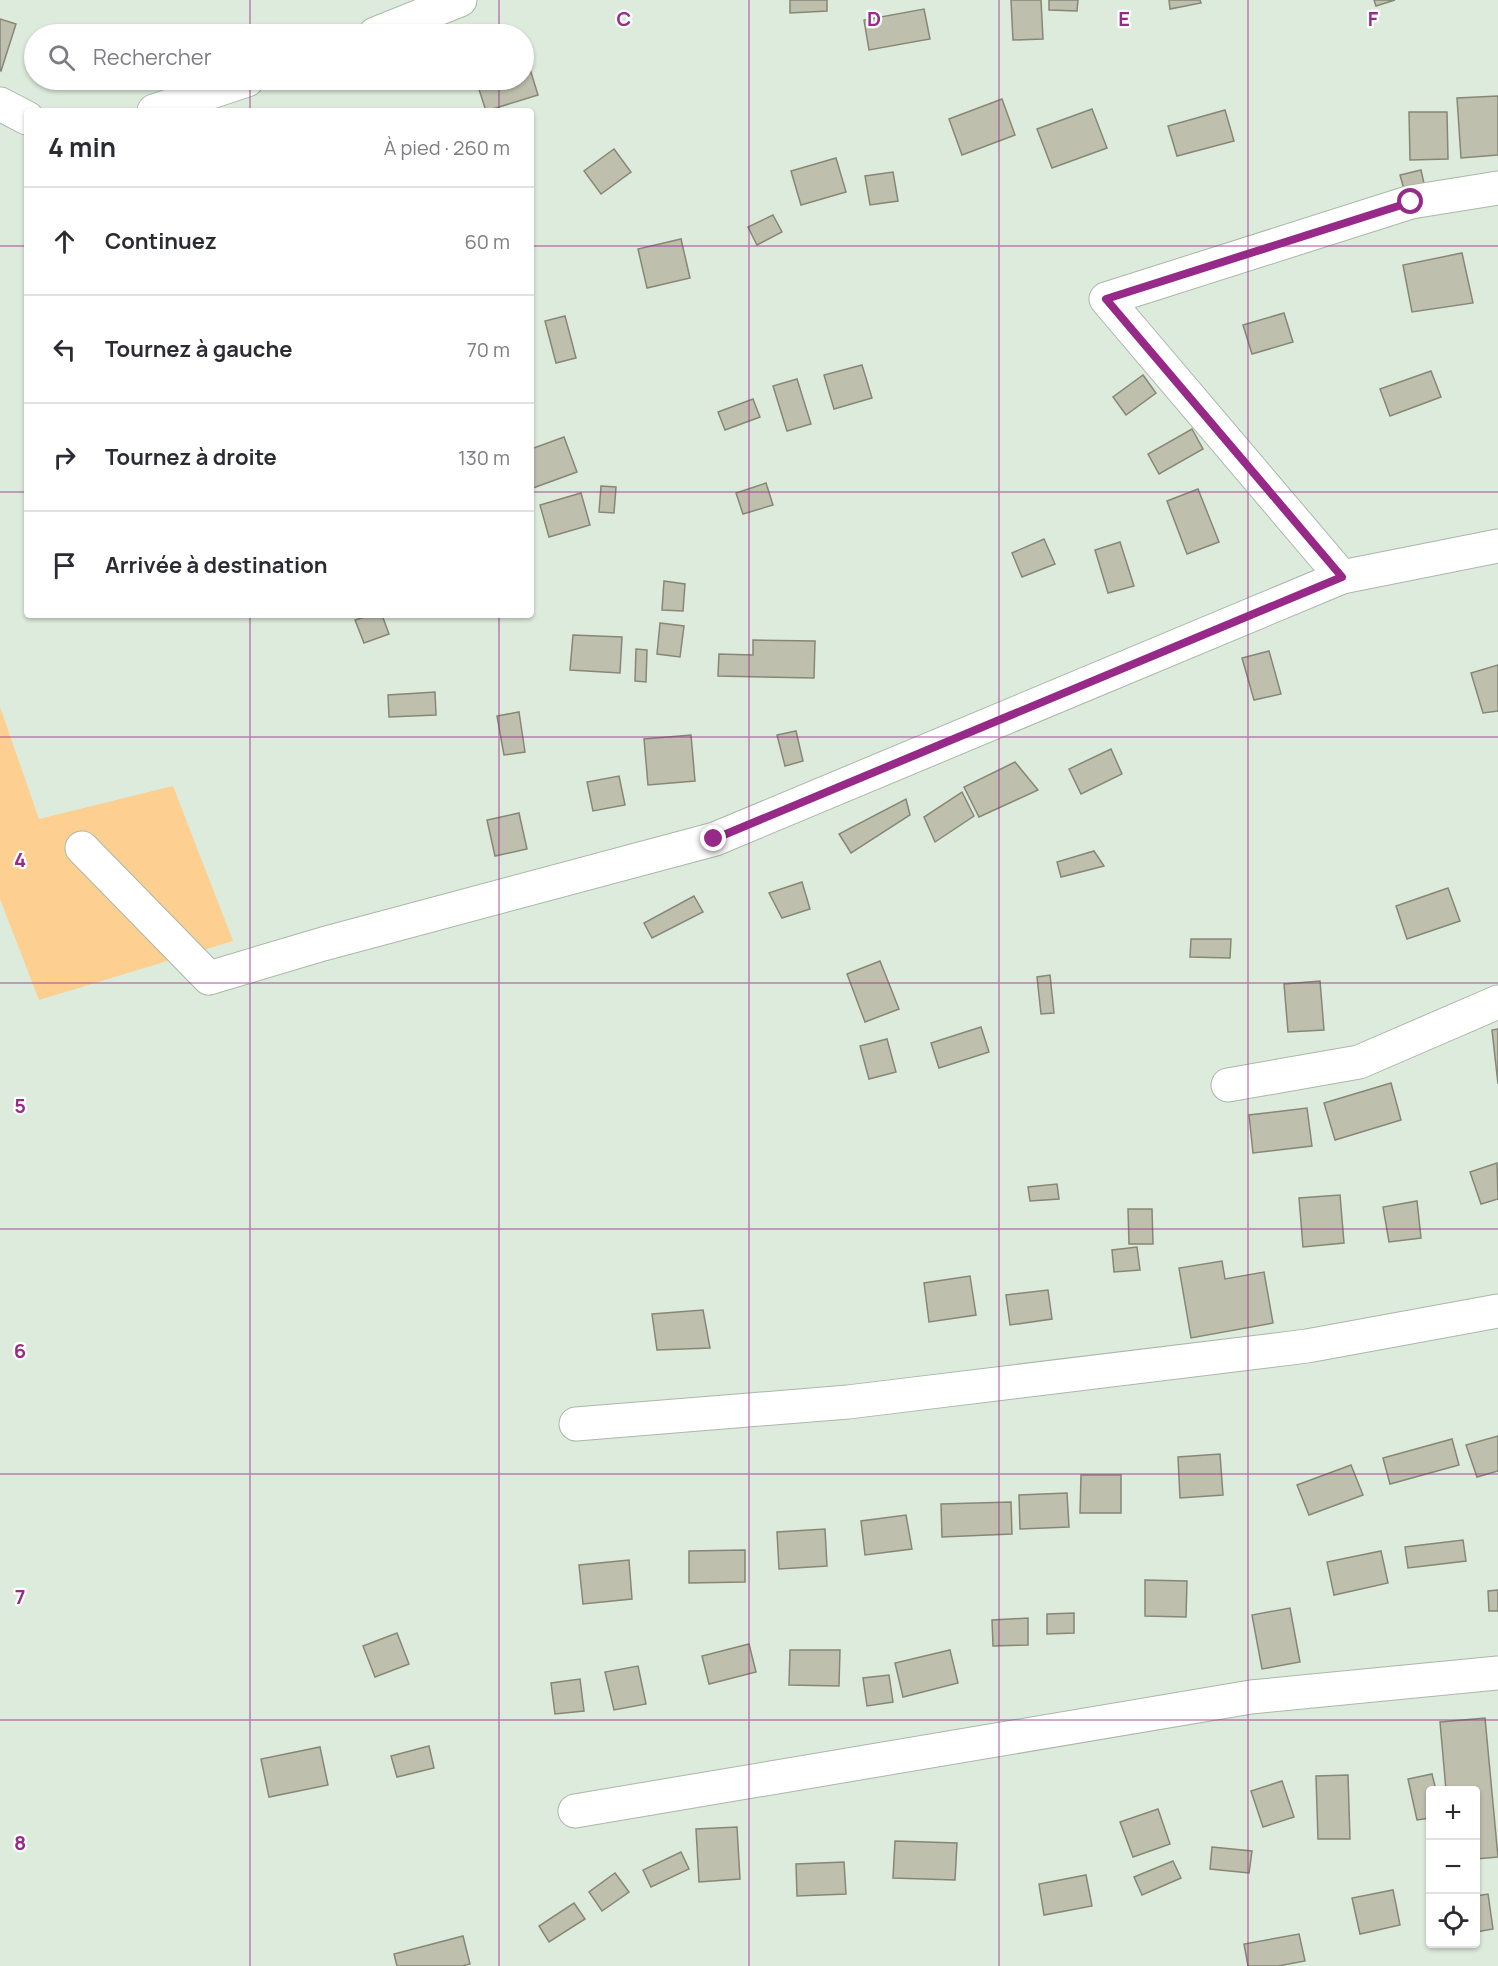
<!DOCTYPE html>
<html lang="fr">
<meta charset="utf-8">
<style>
body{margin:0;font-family:Manrope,sans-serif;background:#f7f7f7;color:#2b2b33}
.controls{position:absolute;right:18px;bottom:18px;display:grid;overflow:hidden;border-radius:6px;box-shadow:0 2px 4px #0004}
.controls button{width:54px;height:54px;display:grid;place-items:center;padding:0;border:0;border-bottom:2px solid #e1e1e2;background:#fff;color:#2b2b33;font:30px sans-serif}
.stop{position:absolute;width:18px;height:18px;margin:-14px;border:4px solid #972989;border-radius:50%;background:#fff}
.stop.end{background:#972989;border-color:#fff;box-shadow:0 2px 6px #0008}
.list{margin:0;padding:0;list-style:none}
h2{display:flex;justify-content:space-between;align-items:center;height:78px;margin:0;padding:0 24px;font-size:26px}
h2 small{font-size:20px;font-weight:400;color:#7c7c81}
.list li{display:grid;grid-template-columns:39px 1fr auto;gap:18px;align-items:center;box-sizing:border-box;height:108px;padding:0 24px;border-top:2px solid #e1e1e2}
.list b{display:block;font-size:22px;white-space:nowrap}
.list em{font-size:20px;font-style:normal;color:#7c7c81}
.icon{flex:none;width:33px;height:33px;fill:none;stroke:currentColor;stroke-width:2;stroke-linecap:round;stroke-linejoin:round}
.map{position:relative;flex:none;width:1498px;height:1966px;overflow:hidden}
.search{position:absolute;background:#fff;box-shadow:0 2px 4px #0004;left:24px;top:24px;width:510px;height:66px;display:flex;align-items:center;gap:15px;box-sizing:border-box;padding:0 21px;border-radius:33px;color:#7c7c81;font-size:22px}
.panel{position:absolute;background:#fff;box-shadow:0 2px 4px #0004;left:24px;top:108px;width:510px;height:510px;border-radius:6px}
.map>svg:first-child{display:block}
.green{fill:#fdcf90}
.building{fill:#bebfad;stroke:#878776;stroke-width:1.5}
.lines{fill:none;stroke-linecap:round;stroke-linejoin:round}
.minor-casing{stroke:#aab7a9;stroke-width:35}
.minor{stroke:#fff;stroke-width:33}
.route{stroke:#972989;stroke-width:8}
.grid{fill:none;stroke:#972989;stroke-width:1.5;stroke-opacity:0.55}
.grid-label{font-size:20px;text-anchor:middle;font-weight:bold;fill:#972989;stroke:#fff;stroke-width:4.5;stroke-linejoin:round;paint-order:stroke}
</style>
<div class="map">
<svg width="1498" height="1966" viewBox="0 0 1498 1966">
<rect width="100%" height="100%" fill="#ddebdc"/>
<path class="green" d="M0,707L39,819L173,786L233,941L39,1000L0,899Z"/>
<g class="building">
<path d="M790,0H827V11L790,13Z"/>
<path d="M1011,0H1041L1043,39L1013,40Z"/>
<path d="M1049,0H1078L1077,11L1049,10Z"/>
<path d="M1169,0H1200L1201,3L1170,9Z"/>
<path d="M1374,0H1395L1376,6Z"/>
<path d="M924,9L930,39L869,50L864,20Z"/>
<path d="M0,19L16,24L1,71L0,70Z"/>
<path d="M526,56L538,95L486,111L476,80H524V57Z"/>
<path d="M1498,96V155L1461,158L1457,98Z"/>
<path d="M1002,99L1015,135L962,155L949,119Z"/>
<path d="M1092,109L1107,148L1052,168L1037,129Z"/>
<path d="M1225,110L1234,141L1177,156L1168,126Z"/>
<path d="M1409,112H1447L1448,159L1410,160Z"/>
<path d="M614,149L631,172L601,194L584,171Z"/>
<path d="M836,158L846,192L801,205L791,171Z"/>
<path d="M1421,170L1425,188L1405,193L1400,175Z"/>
<path d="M893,172L898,201L870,205L865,176Z"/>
<path d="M773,215L782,232L757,245L748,227Z"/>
<path d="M681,239L690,278L647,288L638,249Z"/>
<path d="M1462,253L1473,303L1412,312L1403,265Z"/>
<path d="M1284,313L1293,342L1252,354L1243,325Z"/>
<path d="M565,316L576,358L556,363L545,321Z"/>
<path d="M862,365L872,398L834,409L824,375Z"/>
<path d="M1431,371L1441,397L1390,416L1380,389Z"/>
<path d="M1143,375L1156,393L1126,415L1113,397Z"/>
<path d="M797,379L811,424L787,431L773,386Z"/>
<path d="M753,399L760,417L725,430L718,412Z"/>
<path d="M1192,429L1203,449L1159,474L1148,454Z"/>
<path d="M564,437L577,472L533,488L531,483V449Z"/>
<path d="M766,483L773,505L743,514L736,493Z"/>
<path d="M601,486L616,487L614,513L599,512Z"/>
<path d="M1198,489L1219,542L1187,554L1167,501Z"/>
<path d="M581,493L590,525L549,537L540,505Z"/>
<path d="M1044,539L1055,564L1022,577L1012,553Z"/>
<path d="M1120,542L1134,586L1108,593L1095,550Z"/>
<path d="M664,581L685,584L683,611L662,610Z"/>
<path d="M371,615H382L389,634L364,643L355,620Z"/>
<path d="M660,623L684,626L680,657L657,654Z"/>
<path d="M573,635L622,637L620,673L570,670Z"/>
<path d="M753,640L815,641L814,678L718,676L719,654L753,655Z"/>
<path d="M636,649L647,650L646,682L635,681Z"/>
<path d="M1269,651L1281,694L1254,700L1242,658Z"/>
<path d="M1498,665V711L1483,713L1471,673Z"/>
<path d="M435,692L436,715L389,717L388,695Z"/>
<path d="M519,712L525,752L504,755L497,716Z"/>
<path d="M796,731L803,761L785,766L777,735Z"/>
<path d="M691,735L695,781L648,785L644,739Z"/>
<path d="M1111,749L1122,774L1081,794L1069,769Z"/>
<path d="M1015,762L1038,790L979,817L964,787Z"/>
<path d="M619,776L625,805L593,811L587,782Z"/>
<path d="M962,792L974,816L935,842L924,817Z"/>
<path d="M906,799L910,815L851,853L839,834Z"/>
<path d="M519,813L527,849L495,856L487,820Z"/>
<path d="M1094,851L1104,866L1061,877L1057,862Z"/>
<path d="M802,882L810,909L782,918L769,893Z"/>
<path d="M1448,888L1460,921L1407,939L1396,906Z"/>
<path d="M694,896L703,912L652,938L644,923Z"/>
<path d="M1191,939H1231L1230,958L1190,957Z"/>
<path d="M880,961L899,1009L865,1022L847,974Z"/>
<path d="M1050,975L1054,1013L1041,1014L1037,977Z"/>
<path d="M1320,981L1324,1030L1288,1032L1284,984Z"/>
<path d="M981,1027L989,1052L939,1068L931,1043Z"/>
<path d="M1498,1029V1084L1492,1030Z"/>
<path d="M887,1039L896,1072L869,1079L860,1046Z"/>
<path d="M1391,1083L1401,1120L1335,1140L1324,1103Z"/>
<path d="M1307,1108L1312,1146L1253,1153L1249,1115Z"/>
<path d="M1497,1163L1498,1199L1481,1204L1470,1172Z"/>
<path d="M1057,1184L1059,1199L1030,1201L1028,1187Z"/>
<path d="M1340,1195L1344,1243L1303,1247L1299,1198Z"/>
<path d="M1417,1201L1421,1238L1389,1242L1383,1207Z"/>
<path d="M1128,1209H1152L1153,1244H1129Z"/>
<path d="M1137,1247L1140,1270L1114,1272L1112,1250Z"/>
<path d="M1222,1261L1225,1279L1264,1272L1273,1323L1191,1338L1179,1268Z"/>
<path d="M970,1276L976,1315L929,1322L924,1283Z"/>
<path d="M1048,1290L1052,1319L1010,1325L1006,1295Z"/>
<path d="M703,1310L710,1348L657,1350L652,1314Z"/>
<path d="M1498,1436V1471L1477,1477L1466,1445Z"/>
<path d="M1452,1439L1459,1465L1390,1484L1383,1458Z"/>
<path d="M1220,1454L1223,1495L1180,1498L1178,1457Z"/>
<path d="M1351,1465L1363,1495L1309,1515L1297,1485Z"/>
<path d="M1081,1475H1121V1513H1080Z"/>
<path d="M1067,1493L1069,1527L1020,1529L1019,1495Z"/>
<path d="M1011,1502L1012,1534L942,1537L941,1504Z"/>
<path d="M906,1515L912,1549L865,1555L861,1521Z"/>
<path d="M825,1529L827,1566L779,1569L777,1532Z"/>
<path d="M1463,1540L1466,1561L1408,1568L1405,1547Z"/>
<path d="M745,1550V1582L689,1583V1551Z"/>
<path d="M1381,1551L1388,1583L1334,1595L1327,1562Z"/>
<path d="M629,1560L632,1599L583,1604L579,1565Z"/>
<path d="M1145,1580L1187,1581L1186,1617L1145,1616Z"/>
<path d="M1498,1590V1611H1489L1488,1591Z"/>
<path d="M1290,1608L1300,1662L1262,1669L1252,1615Z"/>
<path d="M1074,1613V1633L1047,1634V1614Z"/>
<path d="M1028,1618V1645L993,1646L992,1620Z"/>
<path d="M397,1633L409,1664L375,1677L363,1646Z"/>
<path d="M749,1644L756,1672L709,1684L702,1656Z"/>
<path d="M790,1650H840L839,1686L789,1685Z"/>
<path d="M950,1650L958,1683L903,1697L895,1663Z"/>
<path d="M638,1666L646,1704L614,1710L605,1672Z"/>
<path d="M889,1675L893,1702L867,1706L863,1678Z"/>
<path d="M580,1679L584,1711L555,1714L551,1683Z"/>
<path d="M1485,1718L1498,1857L1476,1859V1790H1446L1440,1722Z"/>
<path d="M429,1746L434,1768L397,1777L391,1756Z"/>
<path d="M320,1747L328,1785L269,1797L261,1759Z"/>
<path d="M1432,1774L1436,1790H1430V1818L1417,1820L1408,1779Z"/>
<path d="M1348,1775L1350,1839H1318L1316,1776Z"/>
<path d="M1282,1781L1294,1817L1263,1827L1251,1791Z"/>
<path d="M1158,1809L1170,1844L1133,1857L1120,1822Z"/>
<path d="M737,1827L740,1879L699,1882L696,1829Z"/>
<path d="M895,1841L957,1843L955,1880L893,1878Z"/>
<path d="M1212,1847L1252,1851L1249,1873L1210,1869Z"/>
<path d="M681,1852L689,1869L651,1887L643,1870Z"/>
<path d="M1173,1861L1181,1878L1142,1895L1134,1877Z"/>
<path d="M844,1862L846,1894L797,1896L796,1864Z"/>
<path d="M615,1873L629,1892L602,1911L589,1892Z"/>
<path d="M1086,1875L1092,1906L1044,1915L1039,1884Z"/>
<path d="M1393,1890L1400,1925L1360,1934L1352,1898Z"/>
<path d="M1488,1894L1493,1929L1476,1932V1896Z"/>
<path d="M574,1903L585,1919L549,1942L539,1926Z"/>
<path d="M1299,1934L1305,1961L1278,1966H1248L1244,1944Z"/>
<path d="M463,1936L470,1964L462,1966H397L394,1954Z"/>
</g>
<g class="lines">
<defs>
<g id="minor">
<path d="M375,34L460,0"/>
<path d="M0,104L27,118"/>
<path d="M154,111L247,80"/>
<path d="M1342,577L1106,299L1411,202L1498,188"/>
<path d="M82,848L209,978L323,944L715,839L1342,577L1498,546"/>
<path d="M1228,1085L1359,1062L1498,1002"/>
<path d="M576,1424L848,1402L1307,1346L1498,1311"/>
<path d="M575,1811L1251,1697L1498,1673"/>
</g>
</defs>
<use href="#minor" class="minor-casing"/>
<use href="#minor" class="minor"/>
</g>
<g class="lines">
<path class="route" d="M714,839L1342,577L1106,299L1411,202"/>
</g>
<path class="grid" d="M250,0V34M499,0V34M749,0V1966M999,0V1966M1248,0V1966M250,80V111M499,80V111M0,246H27M531,246H1498M0,492H27M531,492H1498M250,615V1966M499,615V1966M0,737H1498M0,983H1498M0,1229H1498M0,1474H1498M0,1720H1498"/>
<g class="grid-label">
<text x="624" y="26">C</text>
<text x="874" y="26">D</text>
<text x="1124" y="26">E</text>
<text x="1373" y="26">F</text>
<text x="20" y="867">4</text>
<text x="20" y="1113">5</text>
<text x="20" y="1358">6</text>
<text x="20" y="1604">7</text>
<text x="20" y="1850">8</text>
</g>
</svg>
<div class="controls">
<button>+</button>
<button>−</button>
<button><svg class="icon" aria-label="locate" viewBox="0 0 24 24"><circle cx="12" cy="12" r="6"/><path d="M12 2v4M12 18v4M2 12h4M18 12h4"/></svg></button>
</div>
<div class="stop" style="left:1411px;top:202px"></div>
<div class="stop end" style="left:714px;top:839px"></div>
<div class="search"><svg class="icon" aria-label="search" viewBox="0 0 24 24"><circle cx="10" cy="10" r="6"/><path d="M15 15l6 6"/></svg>Rechercher</div>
<section class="panel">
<h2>4 min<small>À pied · 260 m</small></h2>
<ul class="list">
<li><svg class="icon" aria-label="ahead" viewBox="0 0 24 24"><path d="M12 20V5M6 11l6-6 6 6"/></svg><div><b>Continuez</b></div><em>60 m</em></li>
<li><svg class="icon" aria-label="left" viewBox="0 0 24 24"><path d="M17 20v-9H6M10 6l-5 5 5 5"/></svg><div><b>Tournez à gauche</b></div><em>70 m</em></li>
<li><svg class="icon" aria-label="right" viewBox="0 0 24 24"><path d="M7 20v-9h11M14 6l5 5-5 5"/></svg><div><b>Tournez à droite</b></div><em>130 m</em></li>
<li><svg class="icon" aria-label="arrive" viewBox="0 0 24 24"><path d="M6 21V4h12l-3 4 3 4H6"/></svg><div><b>Arrivée à destination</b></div></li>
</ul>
</section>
</div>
